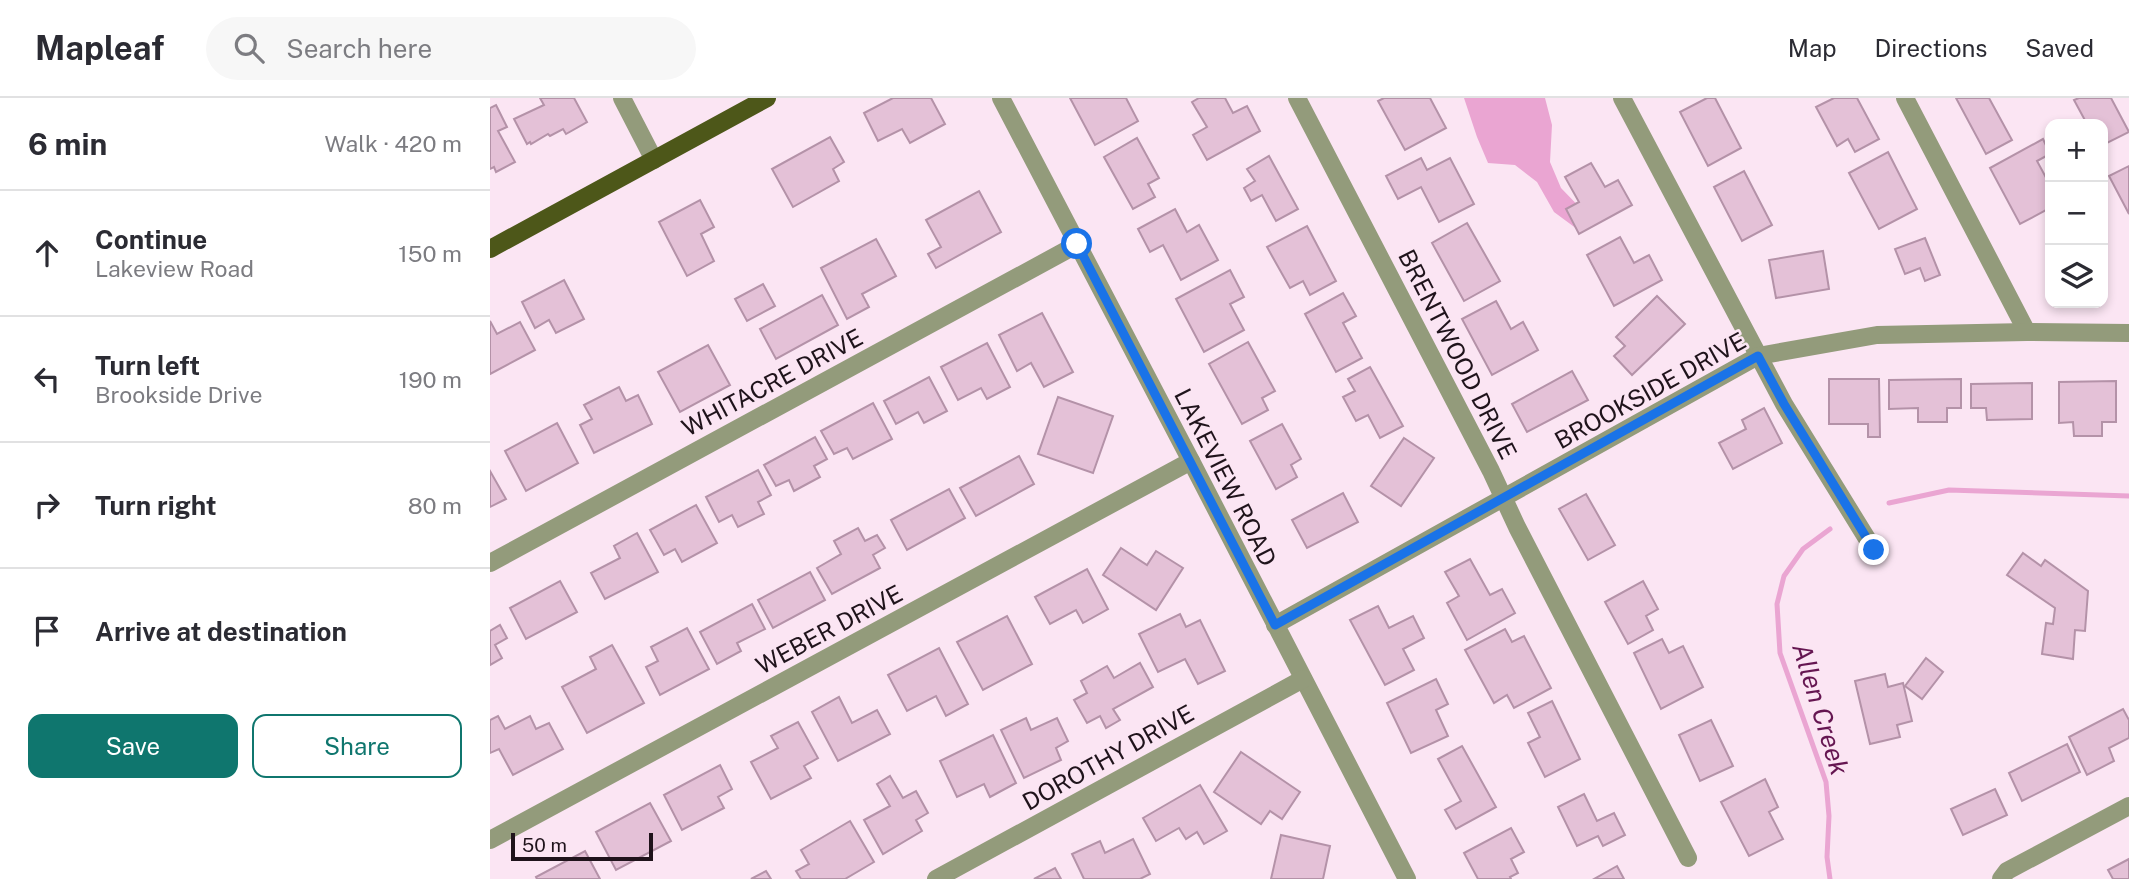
<!DOCTYPE html>
<meta charset="utf-8">
<style>
body{margin:0;font-family:"Public Sans",sans-serif;background:#f7f7f7;color:#2b2b33}
.controls{position:absolute;right:21px;top:21px;display:grid;overflow:hidden;border-radius:14px;box-shadow:0 4px 10px #0003}
.controls button{width:63px;height:63px;display:grid;place-items:center;padding:0;border:0;border-bottom:2px solid #e1e1e2;background:#fff;color:#2b2b33;font:35px sans-serif}
.scale{position:absolute;left:21px;bottom:18px;width:142px;box-sizing:border-box;padding-left:7px;border:4px solid #1f131b;border-top:0;font-size:19px;line-height:24px;white-space:nowrap;color:#1f131b;-webkit-text-stroke:5px #fbe5f3;paint-order:stroke}
.stop{position:absolute;width:21px;height:21px;margin:-16px;border:5px solid #1a73e8;border-radius:50%;background:#fff}
.stop.end{background:#1a73e8;border-color:#fff;box-shadow:0 2px 7px #0008}
.list{margin:0;padding:0;list-style:none}
h2{display:flex;justify-content:space-between;align-items:center;height:91px;margin:0;padding:0 28px;font-size:30px}
h2 small{font-size:23px;font-weight:400;color:#7c7c81}
.list li{display:grid;grid-template-columns:46px 1fr auto;gap:21px;align-items:center;box-sizing:border-box;height:126px;padding:0 28px;border-top:2px solid #e1e1e2}
.list b{display:block;font-size:26px;white-space:nowrap}
.list p{margin:0;font-size:23px;white-space:nowrap;color:#7c7c81}
.list em{font-size:23px;font-style:normal;color:#7c7c81}
.actions{display:flex;gap:14px;padding:21px 28px}
.actions a{flex:1;padding:16px 0;border:2px solid #0f766e;border-radius:14px;text-align:center;font-size:24px;color:#0f766e}
.actions .main{background:#0f766e;color:#fff}
.icon{flex:none;width:38px;height:38px;fill:none;stroke:currentColor;stroke-width:2;stroke-linecap:round;stroke-linejoin:round}
.map{position:relative;flex:none;width:1639px;height:781px;overflow:hidden}
header{display:flex;align-items:center;gap:42px;box-sizing:border-box;height:98px;padding:0 35px;background:#fff;border-bottom:2px solid #e1e1e2}
header strong{font-size:33px}
nav{display:flex;gap:38px;margin-inline-start:auto;font-size:24px}
.search{width:490px;height:63px;background:#f7f7f7;display:flex;align-items:center;gap:18px;box-sizing:border-box;padding:0 24px;border-radius:38px;color:#7c7c81;font-size:26px}
main{display:flex}
aside{flex:1;background:#fff}
.map>svg:first-child{display:block}
.water{fill:#eaa5d2}
.lines{fill:none;stroke-linecap:round;stroke-linejoin:round}
.stream{stroke:#eaa5d2;stroke-width:5}
.building{fill:#e4c1d7;stroke:#b492a8;stroke-width:2}
.minor{stroke:#939b7b;stroke-width:18}
.major{stroke:#4d5719;stroke-width:18}
.route{stroke:#1a73e8;stroke-width:9}
.labels{text-anchor:middle;dominant-baseline:central;stroke-width:5;stroke-linejoin:round;paint-order:stroke}
.street-label{font-size:24px;fill:#1f131b;stroke:#fbe5f3}
.water-label{font-size:26px;font-style:italic;fill:#651651;stroke:#fbe5f3}
</style>
<header>
<strong>Mapleaf</strong>
<div class="search"><svg class="icon" aria-label="search" viewBox="0 0 24 24"><circle cx="10" cy="10" r="6"/><path d="M15 15l6 6"/></svg>Search here</div>
<nav><a>Map</a><a>Directions</a><a>Saved</a></nav>
</header>
<main>
<aside>
<h2>6 min<small>Walk · 420 m</small></h2>
<ul class="list">
<li><svg class="icon" aria-label="ahead" viewBox="0 0 24 24"><path d="M12 20V5M6 11l6-6 6 6"/></svg><div><b>Continue</b><p>Lakeview Road</p></div><em>150 m</em></li>
<li><svg class="icon" aria-label="left" viewBox="0 0 24 24"><path d="M17 20v-9H6M10 6l-5 5 5 5"/></svg><div><b>Turn left</b><p>Brookside Drive</p></div><em>190 m</em></li>
<li><svg class="icon" aria-label="right" viewBox="0 0 24 24"><path d="M7 20v-9h11M14 6l5 5-5 5"/></svg><div><b>Turn right</b></div><em>80 m</em></li>
<li><svg class="icon" aria-label="arrive" viewBox="0 0 24 24"><path d="M6 21V4h12l-3 4 3 4H6"/></svg><div><b>Arrive at destination</b></div></li>
</ul>
<div class="actions"><a class="main">Save</a><a>Share</a></div>
</aside>
<div class="map">
<svg width="1639" height="781" viewBox="0 0 1639 781">
<rect width="100%" height="100%" fill="#fbe5f3"/>
<path class="water" d="M974,0H1055L1062,27L1060,64L1071,90L1100,120L1087,131L1064,114L1047,84L1025,67L998,65L987,39Z"/>
<g class="lines">
<g class="stream">
<path d="M1399,405L1459,392L1639,398"/>
<path d="M1340,431L1313,451L1294,478L1287,506L1290,555L1336,684L1339,718L1337,759L1340,781"/>
</g>
</g>
<g class="building">
<path d="M50,0H84L97,24L76,36L73,31L60,38L58,36L41,46L40,44L37,46L24,21L54,7Z"/>
<path d="M403,0H441L455,26L420,45L412,31L388,43L374,15Z"/>
<path d="M580,0H636L648,23L605,47Z"/>
<path d="M709,0H735L743,15L757,8L770,33L717,62L703,37L717,29L702,4Z"/>
<path d="M894,0H940L956,30L915,52L888,3Z"/>
<path d="M1217,0H1225L1251,50L1218,68L1190,14Z"/>
<path d="M1344,0H1367L1389,41L1365,54L1358,41L1347,48L1326,9Z"/>
<path d="M1466,0H1499L1522,42L1496,56Z"/>
<path d="M1589,0H1621L1639,34L1613,47V26H1597L1584,2Z"/>
<path d="M6,7L17,29L8,33L25,64L6,74L4,69L0,71V10Z"/>
<path d="M340,39L354,64L343,71L349,83L303,109L282,71Z"/>
<path d="M647,40L669,80L658,86L665,99L643,111L614,59Z"/>
<path d="M1553,41L1560,56L1547,63L1560,87V110L1530,126L1500,70Z"/>
<path d="M1398,54L1427,111L1389,131L1359,75Z"/>
<path d="M779,58L808,111L786,123L772,97L761,103L754,90L765,83L757,71Z"/>
<path d="M931,60L937,72L960,60L984,106L949,124L931,89L908,101L896,78Z"/>
<path d="M1101,65L1115,89L1128,82L1142,107L1089,136L1076,111L1089,104L1075,79Z"/>
<path d="M1639,68V116L1619,78Z"/>
<path d="M1254,73L1282,127L1252,143L1224,89Z"/>
<path d="M489,93L511,134L446,170L438,156L451,149L436,122Z"/>
<path d="M210,102L224,129L211,136L224,163L197,178L169,124Z"/>
<path d="M685,111L697,134L709,127L728,162L691,182L673,147L660,154L648,131Z"/>
<path d="M977,125L1010,183L974,203L942,145Z"/>
<path d="M817,128L846,183L820,197L813,183L800,190L777,149Z"/>
<path d="M1130,139L1144,165L1159,157L1172,182L1124,208L1097,157Z"/>
<path d="M1435,140L1450,177L1435,183L1430,170L1415,176L1405,151Z"/>
<path d="M386,141L406,178L372,196L379,209L357,221L331,170Z"/>
<path d="M1333,153L1339,191L1286,200L1279,162Z"/>
<path d="M740,172L754,199L740,206L754,232L714,254L686,201Z"/>
<path d="M74,182L94,221L66,235L59,222L45,230L32,204Z"/>
<path d="M273,186L285,208L257,223L245,201Z"/>
<path d="M853,195L866,218L853,225L872,260L846,274L815,216Z"/>
<path d="M332,197L348,227L286,261L270,231Z"/>
<path d="M1167,198L1195,226L1142,277L1124,258L1135,248L1126,239Z"/>
<path d="M1006,203L1021,231L1033,224L1048,252L1002,277L972,221Z"/>
<path d="M552,215L583,274L554,289L541,265L527,273L509,237Z"/>
<path d="M0,223L7,236L30,224L45,252L0,276Z"/>
<path d="M758,244L785,293L772,300L778,312L752,326L719,266Z"/>
<path d="M497,245L520,289L497,301L491,290L468,302L451,269Z"/>
<path d="M218,247L240,287L190,314L168,274Z"/>
<path d="M880,269L913,328L890,340L878,317L866,323L853,299L865,293L858,281Z"/>
<path d="M1082,273L1098,302L1037,334L1022,306Z"/>
<path d="M439,279L457,313L434,325L428,314L406,326L394,303Z"/>
<path d="M1339,281H1389L1390,339H1378V326H1339Z"/>
<path d="M1471,281V310H1457V324H1428V310L1399,311V282Z"/>
<path d="M1626,283V324H1612V338H1584L1583,324L1569,325V284Z"/>
<path d="M1542,285V321L1497,322L1496,310H1481V286Z"/>
<path d="M129,289L136,303L148,297L162,326L104,355L90,327L102,321L94,307Z"/>
<path d="M568,299L623,318L603,375L548,356Z"/>
<path d="M383,305L402,341L363,361L357,350L344,356L331,333Z"/>
<path d="M1274,310L1292,345L1243,371L1229,345L1256,331L1252,322Z"/>
<path d="M67,325L88,365L36,393L15,353Z"/>
<path d="M792,326L811,361L801,367L807,379L786,391L760,343Z"/>
<path d="M325,339L337,361L324,368L330,379L304,393L299,382L286,388L274,367Z"/>
<path d="M914,340L944,360L911,408L881,388Z"/>
<path d="M529,358L544,386L486,418L470,390Z"/>
<path d="M268,372L281,397L268,404L274,416L248,429L242,417L229,424L216,399Z"/>
<path d="M0,373L16,401L0,409Z"/>
<path d="M459,391L475,420L417,452L401,422Z"/>
<path d="M853,395L868,424L817,450L802,422Z"/>
<path d="M1096,396L1125,447L1098,462L1069,411Z"/>
<path d="M206,407L227,445L192,464L185,451L174,457L160,432Z"/>
<path d="M368,430L375,443L387,437L395,450L383,457L390,470L342,496L327,470L351,456L344,443Z"/>
<path d="M147,435L168,474L115,501L101,475L130,460L124,448Z"/>
<path d="M631,450L657,467L666,453L693,470L666,512L613,477Z"/>
<path d="M1533,455L1551,468L1555,462L1598,493L1595,533L1585,532L1583,561L1552,556L1556,525L1563,526L1565,510L1517,477Z"/>
<path d="M980,461L1000,497L1012,491L1025,515L977,542L957,505L969,498L955,474Z"/>
<path d="M597,471L618,511L593,525L586,512L560,526L545,499Z"/>
<path d="M320,474L335,502L283,530L268,502Z"/>
<path d="M70,483L87,514L36,541L20,510Z"/>
<path d="M1153,483L1168,511L1156,518L1163,532L1138,546L1115,504Z"/>
<path d="M262,506L275,531L247,545L251,553L227,566L210,534Z"/>
<path d="M888,508L899,530L923,518L934,540L913,551L924,572L895,587L860,522Z"/>
<path d="M690,516L696,529L710,522L735,573L708,586L695,561L668,574L649,536Z"/>
<path d="M517,518L542,566L493,592L467,544Z"/>
<path d="M10,527L17,540L5,547L12,560L0,567V533Z"/>
<path d="M197,530L219,571L170,597L156,569L168,563L161,549Z"/>
<path d="M1015,531L1022,544L1034,538L1061,590L1024,610L1017,597L1004,605L975,552Z"/>
<path d="M1172,541L1179,555L1193,548L1213,589L1171,611L1144,555Z"/>
<path d="M122,547L154,605L97,635L72,589L106,571L100,559Z"/>
<path d="M449,550L478,606L456,618L446,598L417,613L398,577Z"/>
<path d="M1436,560L1453,574L1432,601L1415,588Z"/>
<path d="M650,565L663,589L623,611L630,622L616,630L610,618L597,625L584,602L597,595L591,583L617,568L624,580Z"/>
<path d="M1395,576L1398,589L1413,585L1422,623L1407,627L1410,639L1380,646L1365,583Z"/>
<path d="M946,581L958,606L946,612L958,638L921,655L897,605Z"/>
<path d="M349,599L362,625L387,612L400,636L348,663L322,614Z"/>
<path d="M1062,603L1090,661L1055,679L1038,645L1050,639L1038,615Z"/>
<path d="M1633,611L1639,622V640L1619,650L1624,663L1597,677L1579,639Z"/>
<path d="M8,618L15,631L40,618L46,631L59,625L73,651L23,677L9,651L0,655V622Z"/>
<path d="M536,620L541,632L567,620L578,643L566,650L571,662L534,680L511,632Z"/>
<path d="M1221,622L1243,668L1210,683L1189,637Z"/>
<path d="M308,624L328,660L314,668L321,680L281,701L261,664L288,650L281,638Z"/>
<path d="M503,637L526,685L500,699L494,686L467,699L450,663Z"/>
<path d="M1577,646L1590,674L1532,703L1519,675Z"/>
<path d="M972,648L1006,709L966,731L955,712L971,703L948,661Z"/>
<path d="M751,654L810,694L792,721L780,713L771,726L724,694Z"/>
<path d="M230,667L242,691L228,699L234,710L192,732L174,697Z"/>
<path d="M400,678L413,700L426,693L438,715L426,722L432,733L393,756L374,722L400,708L387,686Z"/>
<path d="M1275,681L1288,709L1279,714L1293,741L1259,758L1231,704Z"/>
<path d="M710,687L737,733L714,746L707,734L696,741L689,730L666,743L653,720Z"/>
<path d="M1505,691L1517,717L1473,737L1461,711Z"/>
<path d="M1094,696L1107,723L1124,715L1135,737L1113,748L1108,738L1087,748L1068,709Z"/>
<path d="M160,705L181,743L126,772L106,734Z"/>
<path d="M360,723L384,764L355,781H311L306,773L319,766L311,752Z"/>
<path d="M1021,730L1034,754L1021,761L1028,775L1020,779L1021,781H988L974,755Z"/>
<path d="M791,737L840,748L833,781H781Z"/>
<path d="M643,741L660,776L650,781H594L582,756L610,743L615,755Z"/>
<path d="M95,753L110,781H47L46,779Z"/>
<path d="M1639,761V781H1623L1618,772Z"/>
<path d="M1127,768L1134,781H1104Z"/>
<path d="M565,770L571,781H544Z"/>
<path d="M276,773L281,781H261Z"/>
</g>
<g class="lines">
<g class="minor">
<path d="M132,0L164,62"/>
<path d="M511,0L701,363L917,781"/>
<path d="M807,0L1001,373L1027,429L1198,760"/>
<path d="M1132,0L1294,306L1384,452"/>
<path d="M1415,0L1537,234"/>
<path d="M0,465L588,146"/>
<path d="M785,527L1268,258L1387,237L1537,234L1639,235"/>
<path d="M0,742L701,363"/>
<path d="M446,781L813,581"/>
<path d="M1511,781L1517,773L1639,708"/>
</g>
<path class="major" d="M0,151L277,0"/>
</g>
<g class="lines">
<path class="route" d="M587,146L785,527L1268,258L1294,306L1384,452"/>
</g>
<g class="labels">
<g class="street-label">
<text transform="translate(968 256) rotate(63)">BRENTWOOD DRIVE</text>
<text transform="translate(282 284) rotate(-28)">WHITACRE DRIVE</text>
<text transform="translate(1160 292) rotate(-29)">BROOKSIDE DRIVE</text>
<text transform="translate(736 379) rotate(63)">LAKEVIEW ROAD</text>
<text transform="translate(339 531) rotate(-28)">WEBER DRIVE</text>
<text transform="translate(618 659) rotate(-29)">DOROTHY DRIVE</text>
</g>
<g class="water-label">
<text transform="translate(1331 611) rotate(73)">Allen Creek</text>
</g>
</g>
</svg>
<div class="controls">
<button>+</button>
<button>−</button>
<button><svg class="icon" aria-label="layers" viewBox="0 0 24 24"><path d="M12 4l9 5-9 5-9-5zM3 14l9 5 9-5"/></svg></button>
</div>
<div class="scale">50 m</div>
<div class="stop" style="left:587px;top:146px"></div>
<div class="stop end" style="left:1384px;top:452px"></div>
</div>
</main>
